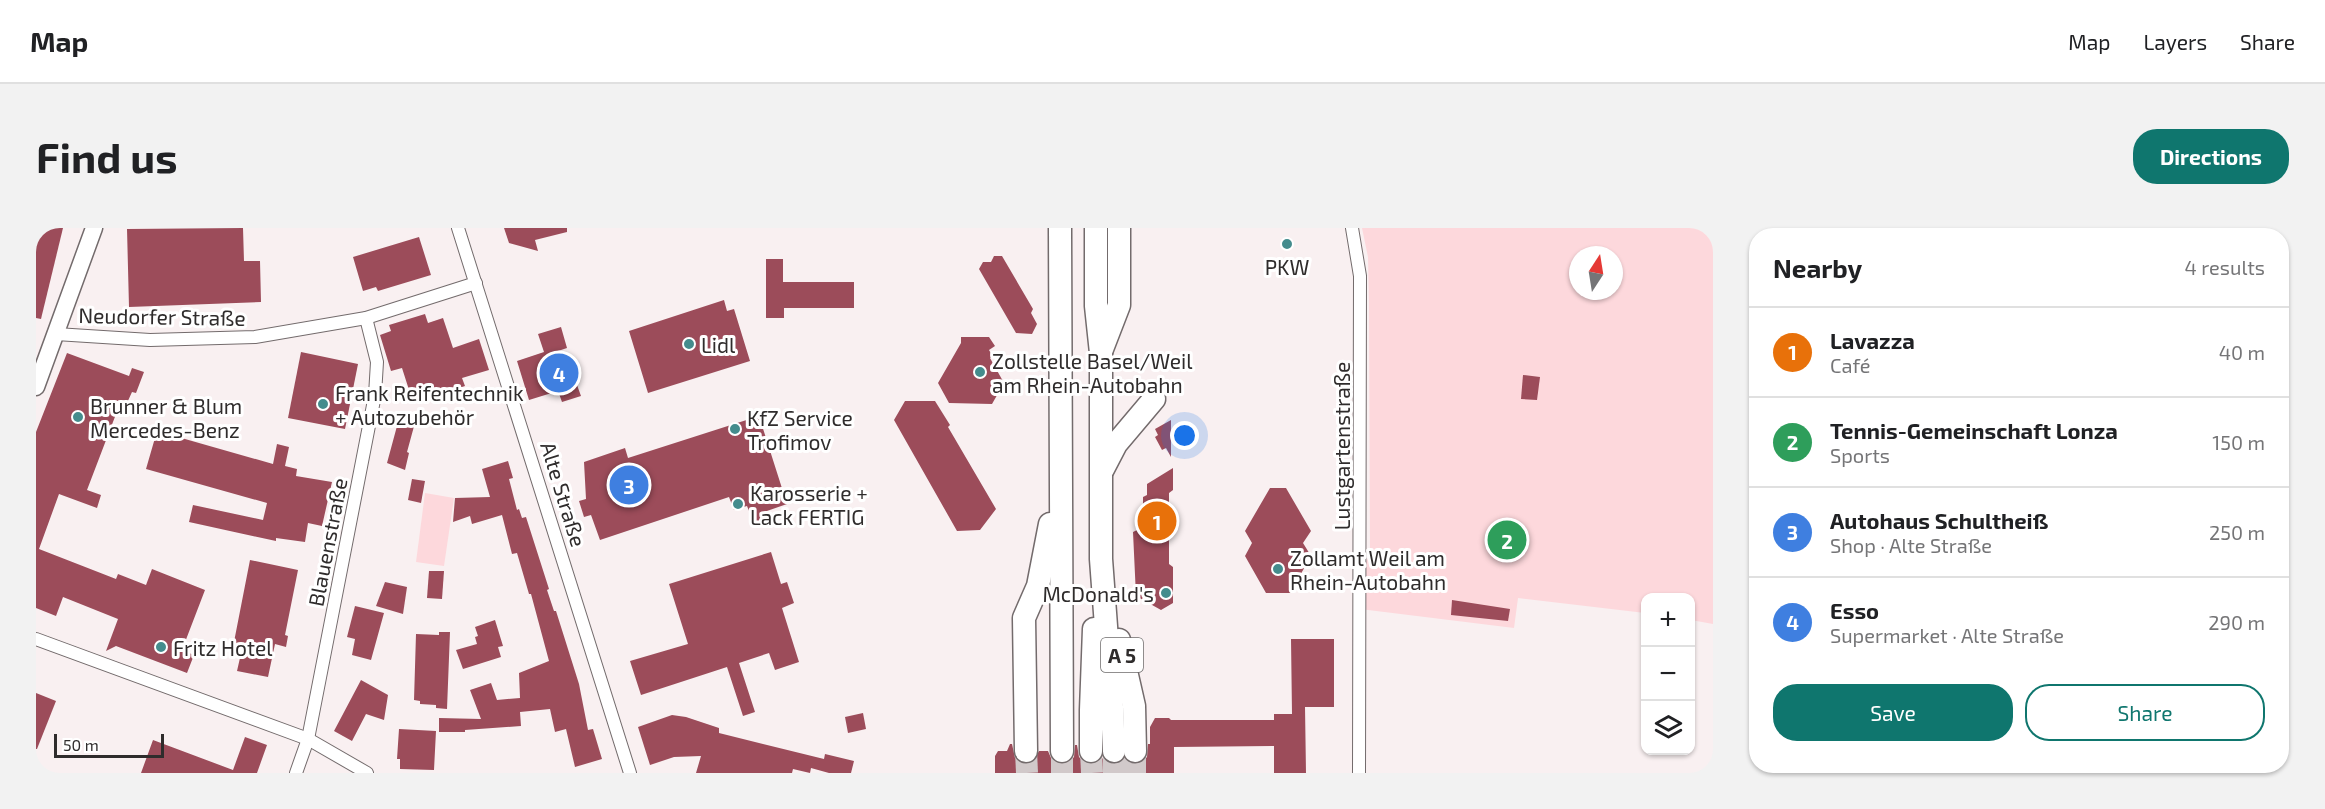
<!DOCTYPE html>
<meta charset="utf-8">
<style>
body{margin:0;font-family:"Exo 2",sans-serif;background:#f2f2f2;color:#202124}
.controls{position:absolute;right:18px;bottom:18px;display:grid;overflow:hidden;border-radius:12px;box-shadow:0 2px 4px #0004}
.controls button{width:54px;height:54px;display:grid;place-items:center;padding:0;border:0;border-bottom:2px solid #e0e0e0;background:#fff;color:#202124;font:30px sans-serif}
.compass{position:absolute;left:1533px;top:18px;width:54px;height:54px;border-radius:50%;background:#fff;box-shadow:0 2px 4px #0004;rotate:12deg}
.scale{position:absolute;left:18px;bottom:15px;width:110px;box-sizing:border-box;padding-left:6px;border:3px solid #2f2c2c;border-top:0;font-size:16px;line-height:21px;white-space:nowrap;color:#2f2c2c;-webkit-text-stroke:4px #fff;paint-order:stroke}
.you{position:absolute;left:1149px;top:208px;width:21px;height:21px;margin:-15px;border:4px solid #fff;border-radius:50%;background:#1a73e8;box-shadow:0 0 0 9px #1a73e833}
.badge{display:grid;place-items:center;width:39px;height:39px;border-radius:50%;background:#0f766e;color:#fff;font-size:20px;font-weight:700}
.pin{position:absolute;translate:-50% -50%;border:3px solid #fff;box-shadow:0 2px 6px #0006}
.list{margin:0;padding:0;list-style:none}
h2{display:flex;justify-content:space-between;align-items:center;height:78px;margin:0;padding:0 24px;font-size:26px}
h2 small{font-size:20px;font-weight:400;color:#757577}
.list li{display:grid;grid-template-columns:39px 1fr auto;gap:18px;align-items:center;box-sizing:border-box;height:90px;padding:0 24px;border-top:2px solid #e0e0e0}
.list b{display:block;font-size:22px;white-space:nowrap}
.list p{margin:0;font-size:20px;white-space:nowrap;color:#757577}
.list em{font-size:20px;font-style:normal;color:#757577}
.actions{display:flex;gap:12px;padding:18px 24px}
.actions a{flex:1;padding:14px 0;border:2px solid #0f766e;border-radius:24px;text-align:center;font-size:21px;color:#0f766e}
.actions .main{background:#0f766e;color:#fff}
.icon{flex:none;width:33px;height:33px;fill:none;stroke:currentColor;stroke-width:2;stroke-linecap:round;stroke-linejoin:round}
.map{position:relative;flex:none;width:1677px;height:545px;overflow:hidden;border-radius:24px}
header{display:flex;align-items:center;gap:36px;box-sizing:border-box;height:84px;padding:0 30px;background:#fff;border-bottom:2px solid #e0e0e0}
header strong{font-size:28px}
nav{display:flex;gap:33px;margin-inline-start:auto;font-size:21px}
.intro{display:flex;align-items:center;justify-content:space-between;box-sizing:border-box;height:144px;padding:0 36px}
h1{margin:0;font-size:42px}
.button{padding:15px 27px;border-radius:24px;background:#0f766e;color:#fff;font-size:21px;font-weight:700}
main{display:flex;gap:36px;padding:0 36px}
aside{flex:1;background:#fff;border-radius:24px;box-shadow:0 2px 4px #0004}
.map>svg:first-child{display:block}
.green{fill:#fdd8dc;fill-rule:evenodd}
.building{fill:#9c4c5a}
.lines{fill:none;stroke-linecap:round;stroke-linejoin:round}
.motorway-tunnel{stroke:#d1c9ca;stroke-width:22;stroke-dasharray:22 11;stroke-linecap:butt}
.minor-casing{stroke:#736b6c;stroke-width:14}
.secondary-casing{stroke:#736b6c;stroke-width:19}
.motorway-casing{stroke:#736b6c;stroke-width:25}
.minor{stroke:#fff;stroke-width:12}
.secondary{stroke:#fff;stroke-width:16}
.motorway{stroke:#fff;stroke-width:22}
.poi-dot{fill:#448c8d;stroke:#fff;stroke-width:2}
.labels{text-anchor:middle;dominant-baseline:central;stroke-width:6;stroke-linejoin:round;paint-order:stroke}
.shield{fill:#fff;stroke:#6d6b6b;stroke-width:1.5}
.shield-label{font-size:20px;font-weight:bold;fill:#2f2c2c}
.poi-label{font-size:21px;fill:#2f2c2c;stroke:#fff;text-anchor:start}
.street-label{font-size:21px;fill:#2f2c2c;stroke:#fff}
</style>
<header>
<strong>Map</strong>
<nav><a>Map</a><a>Layers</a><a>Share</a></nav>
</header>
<div class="intro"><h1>Find us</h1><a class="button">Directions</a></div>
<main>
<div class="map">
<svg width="1677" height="545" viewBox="0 0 1677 545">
<rect width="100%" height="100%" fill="#f9f0f1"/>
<g class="green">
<path d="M1326,0H1677V396L1655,392L1654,370H1610L1609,385L1482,370L1478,400L1324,381V341L1334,328L1333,75L1332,29ZM1542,27H1578V63H1542Z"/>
<path d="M389,265L418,270L408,338L380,334Z"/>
</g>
<g class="building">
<path d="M0,0H27L5,91L0,90Z"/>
<path d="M207,0L208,33H224L225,74L93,79L91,1Z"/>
<path d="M468,0H531V4L499,12L502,23L473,15Z"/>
<path d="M383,9L395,47L342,63L340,59L327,63L317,29Z"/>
<path d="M958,28H966L997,81L995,85L1001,96L996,106L980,105L943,41L947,34H955Z"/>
<path d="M730,31H747V54H818V80H748V90H730Z"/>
<path d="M688,72L691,83L698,81L714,133L612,165L593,103Z"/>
<path d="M389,86L392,95L407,90L417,120L443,111L453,142L426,150L429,158L392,170L388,161L374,165L366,140L355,143L344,107L355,103L353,97Z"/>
<path d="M525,99L531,120L522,123L533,159L541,157L545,168L526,174L522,163L493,172L481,133L508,124L502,106Z"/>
<path d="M925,109H953L959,118L953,122L957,129L954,130L968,155L956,176L913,175L902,155L925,115Z"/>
<path d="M265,124L322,136L309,201L252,190Z"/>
<path d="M31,125L93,148L96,140L108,144L100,165L96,164L91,175L85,173L51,262L65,267L61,280L23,266L3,321L80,351L82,346L110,357L116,341L169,362L146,422L158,427L151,445L80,418L70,423L82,391L27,369L20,388L0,380V204Z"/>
<path d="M1487,147L1504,149L1501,172L1485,171Z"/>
<path d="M869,173H899L914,197L912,199L960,281L944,302L921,303L858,192Z"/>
<path d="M364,187L380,191L371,224L373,225L369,242L351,235Z"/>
<path d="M723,188L751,276L728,284L730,291L718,295L711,278L698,282L693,269L564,312L555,287L548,289L543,273L550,271L548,234L589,220L592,230Z"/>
<path d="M1135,192V229L1130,220L1126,222L1119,209L1122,207L1119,201Z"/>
<path d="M121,203L237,236L241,216L253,219L249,238L261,241L260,248L296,254L286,298L272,295L269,314L240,310V313L153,294L157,277L227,292L231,275L110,241Z"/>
<path d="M472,233L477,250L473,251L481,282L483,281L486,290L490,289L513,361L511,362L518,383H520L543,456L552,502L557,501L566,531L539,539L530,501L519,504L514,481L484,484L485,498L429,502V504H403V490L445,491L434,462L455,455L461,472L484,470L483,445L513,433L495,366H493L481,325L476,326L466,287L436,296L434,288L417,294L419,270L454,269L446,241Z"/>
<path d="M1137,240V262L1133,265V336L1137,339V375L1125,382L1100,368L1097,304L1107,299V269L1111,267V256Z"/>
<path d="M376,251L389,253L385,275L372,272Z"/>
<path d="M1234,260H1250L1275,303L1267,315L1275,328L1254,365H1230L1209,328L1216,315L1209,303Z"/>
<path d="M735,324L745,356L751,354L758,375L746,380L763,434L739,442L733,425L703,435L719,484L707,488L691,439L605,467L594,433L652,416L633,356Z"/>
<path d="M214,332L262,342L249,407L252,408L250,419L239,416L232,449L201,443L206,421L197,419Z"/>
<path d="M393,343H408L406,371L391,370Z"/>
<path d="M349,354L371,359L367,386L340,378Z"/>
<path d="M1416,372L1474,381L1472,393L1415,387Z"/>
<path d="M319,378L348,385L335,432L316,427L319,411L311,409Z"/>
<path d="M459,392L467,418L462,419L465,429L427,441L420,422L441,416L439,409L442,408L439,399Z"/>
<path d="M403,404H414L411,481L400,480V477L384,476V473L378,472L380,406L403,407Z"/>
<path d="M1255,411H1298V479H1269L1270,545H1238V518L1138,519V545H959V528L962,523H971L974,516H976L979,530L990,536L997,534L1003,523H1012L1015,530L1020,535H1032L1038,529L1039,517H1041L1043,529L1049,535H1061L1066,530L1071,535L1078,536L1088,531L1093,535L1100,536L1106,534L1111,529L1112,516H1114V499L1119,490H1133L1135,492H1238V486H1256Z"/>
<path d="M325,452L352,467L348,492L330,486L316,513L298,503Z"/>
<path d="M0,465L20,473L1,521H0Z"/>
<path d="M827,485L830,501L812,505L809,489Z"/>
<path d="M636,487L650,489L683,500V505L788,531L789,526L818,533L815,545H793L775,540L774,545L757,541L756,545H660L665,528L638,529L614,537L602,499Z"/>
<path d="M363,501L400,503L398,542L364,541V531H361Z"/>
<path d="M209,509L231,517L221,545H105L117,512L197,542Z"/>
</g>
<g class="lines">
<g class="motorway-tunnel">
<path d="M990,523L991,545"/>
<path d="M1026,523V545"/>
<path d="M1055,523L1056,545"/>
<path d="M1099,523V545"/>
<path d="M1078,545V523"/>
</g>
<defs>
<g id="minor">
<path d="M422,0L594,545"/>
<path d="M1316,0L1324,48L1323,545"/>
<path d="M20,106L114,112L219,109L330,90L440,55"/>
<path d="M0,411L272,511L331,545"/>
<path d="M260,545L272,511L339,167L341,134L330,90"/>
</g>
<path id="secondary" d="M0,159L58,0"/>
<g id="motorway">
<path d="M1024,0L1026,523"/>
<path d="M1060,0V78L1065,125V331L1076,479L1078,523"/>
<path d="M1066,121L1083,77V0"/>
<path d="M1067,241L1080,216L1118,171"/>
<path d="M1083,412L1098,478L1099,523"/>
<path d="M990,523L988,390L1002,358L1014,296"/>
<path d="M1055,523V482L1058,401"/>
</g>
</defs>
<use href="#minor" class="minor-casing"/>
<use href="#secondary" class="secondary-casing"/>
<use href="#motorway" class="motorway-casing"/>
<use href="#minor" class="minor"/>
<use href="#secondary" class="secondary"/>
<use href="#motorway" class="motorway"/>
</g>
<g class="poi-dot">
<circle cx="1251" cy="16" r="6"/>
<circle cx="653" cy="116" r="6"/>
<circle cx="944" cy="144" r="6"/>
<circle cx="287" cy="176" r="6"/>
<circle cx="42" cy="189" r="6"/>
<circle cx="699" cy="201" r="6"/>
<circle cx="702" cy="276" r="6"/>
<circle cx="1242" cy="341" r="6"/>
<circle cx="1130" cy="365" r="6"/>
<circle cx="125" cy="419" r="6"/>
</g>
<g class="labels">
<rect class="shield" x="1065" y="410" width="42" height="34" rx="4.5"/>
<g class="shield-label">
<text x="1086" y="427">A 5</text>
</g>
<g class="poi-label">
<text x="1251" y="38" text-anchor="middle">PKW</text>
<text x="665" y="116">Lidl</text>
<text x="956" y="132">Zollstelle Basel/Weil<tspan x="956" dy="24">am Rhein-Autobahn</tspan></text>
<text x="299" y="164">Frank Reifentechnik<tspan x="299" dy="24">+ Autozubehör</tspan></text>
<text x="54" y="177">Brunner &amp; Blum<tspan x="54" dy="24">Mercedes-Benz</tspan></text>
<text x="711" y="189">KfZ Service<tspan x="711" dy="24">Trofimov</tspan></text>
<text x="714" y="264">Karosserie +<tspan x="714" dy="24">Lack FERTIG</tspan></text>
<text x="1254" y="329">Zollamt Weil am<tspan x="1254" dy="24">Rhein-Autobahn</tspan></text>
<text x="1118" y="365" text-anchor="end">McDonald's</text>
<text x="137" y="419">Fritz Hotel</text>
</g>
<g class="street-label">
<text transform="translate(126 88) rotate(1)">Neudorfer Straße</text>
<text transform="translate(1305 218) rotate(-90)">Lustgartenstraße</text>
<text transform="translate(528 266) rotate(73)">Alte Straße</text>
<text transform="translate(291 314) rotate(-79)">Blauenstraße</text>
</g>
</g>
</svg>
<div class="controls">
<button>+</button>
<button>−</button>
<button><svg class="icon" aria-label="layers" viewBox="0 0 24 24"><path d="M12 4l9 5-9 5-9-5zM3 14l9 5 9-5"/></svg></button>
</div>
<svg class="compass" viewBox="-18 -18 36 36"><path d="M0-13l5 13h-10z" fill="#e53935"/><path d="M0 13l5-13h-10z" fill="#757577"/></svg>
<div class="scale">50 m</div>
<div class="you"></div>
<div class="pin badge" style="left:1121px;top:293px;background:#e8710a">1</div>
<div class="pin badge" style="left:1471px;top:312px;background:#2e9e5b">2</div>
<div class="pin badge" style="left:593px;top:257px;background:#3f7fe0">3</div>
<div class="pin badge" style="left:523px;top:145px;background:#3f7fe0">4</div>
</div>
<aside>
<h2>Nearby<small>4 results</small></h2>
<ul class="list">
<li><span class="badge" style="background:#e8710a">1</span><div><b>Lavazza</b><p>Café</p></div><em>40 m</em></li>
<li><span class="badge" style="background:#2e9e5b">2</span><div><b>Tennis-Gemeinschaft Lonza</b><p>Sports</p></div><em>150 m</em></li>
<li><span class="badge" style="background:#3f7fe0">3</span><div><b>Autohaus Schultheiß</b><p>Shop · Alte Straße</p></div><em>250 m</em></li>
<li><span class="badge" style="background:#3f7fe0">4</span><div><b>Esso</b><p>Supermarket · Alte Straße</p></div><em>290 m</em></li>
</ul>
<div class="actions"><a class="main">Save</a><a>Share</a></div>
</aside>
</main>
